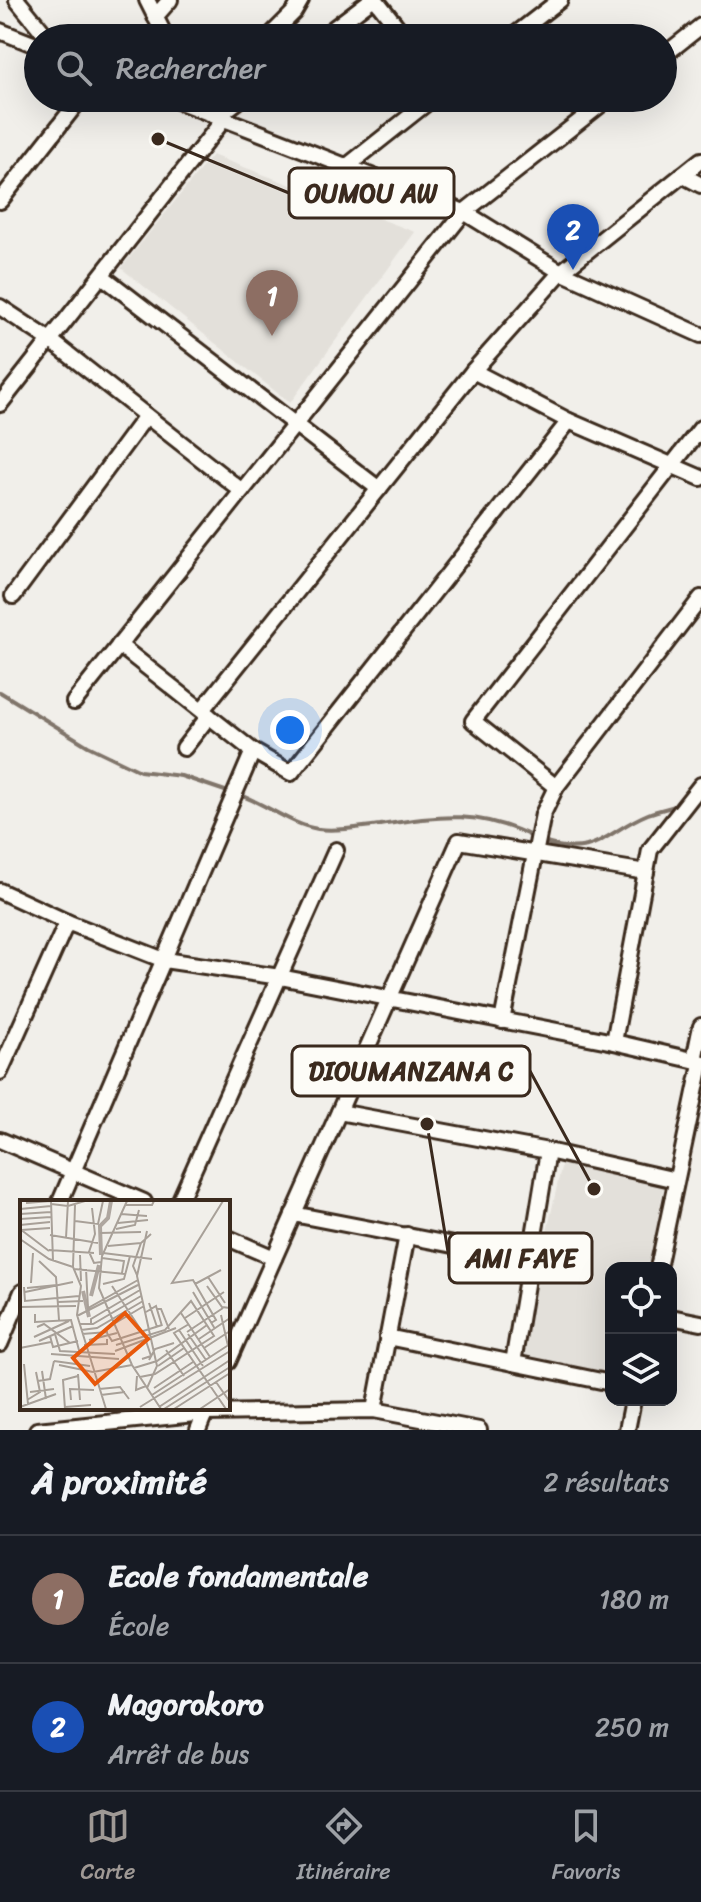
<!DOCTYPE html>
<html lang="fr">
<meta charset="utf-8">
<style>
body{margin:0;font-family:Sriracha,sans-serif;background:#20242c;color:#f1f3f6}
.controls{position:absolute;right:24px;bottom:24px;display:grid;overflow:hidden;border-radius:16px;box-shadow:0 8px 32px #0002}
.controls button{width:72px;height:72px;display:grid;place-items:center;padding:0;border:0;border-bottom:2px solid #363941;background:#171b24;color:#f1f3f6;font:40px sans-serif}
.you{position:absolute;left:290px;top:730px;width:28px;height:28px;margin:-20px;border:6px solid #fff;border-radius:50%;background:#1a73e8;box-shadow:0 0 0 12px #1a73e833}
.badge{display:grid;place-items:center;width:52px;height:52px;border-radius:50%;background:#9f9995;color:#fff;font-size:26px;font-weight:700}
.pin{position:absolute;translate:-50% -66px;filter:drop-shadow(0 2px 4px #0008)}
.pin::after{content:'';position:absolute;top:42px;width:28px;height:24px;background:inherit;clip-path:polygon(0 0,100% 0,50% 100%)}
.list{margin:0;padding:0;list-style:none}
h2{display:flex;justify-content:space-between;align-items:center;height:104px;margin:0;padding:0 32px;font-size:34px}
h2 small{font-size:26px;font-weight:400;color:#9ea1a6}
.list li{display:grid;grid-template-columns:52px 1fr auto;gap:24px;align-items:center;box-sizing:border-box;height:128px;padding:0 32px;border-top:2px solid #363941}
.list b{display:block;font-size:30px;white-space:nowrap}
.list p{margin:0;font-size:26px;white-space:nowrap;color:#9ea1a6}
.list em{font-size:26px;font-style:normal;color:#9ea1a6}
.icon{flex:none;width:44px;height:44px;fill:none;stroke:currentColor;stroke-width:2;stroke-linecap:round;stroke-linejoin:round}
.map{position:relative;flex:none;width:701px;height:1430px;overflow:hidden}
.search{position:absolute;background:#171b24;box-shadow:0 8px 32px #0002;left:24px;right:24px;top:24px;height:88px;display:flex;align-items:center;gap:20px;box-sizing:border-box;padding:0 28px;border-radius:44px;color:#9ea1a6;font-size:30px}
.sheet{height:360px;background:#171b24}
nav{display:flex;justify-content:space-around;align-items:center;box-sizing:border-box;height:112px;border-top:2px solid #363941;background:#171b24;font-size:22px;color:#9ea1a6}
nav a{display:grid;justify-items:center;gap:4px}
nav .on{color:#9f9995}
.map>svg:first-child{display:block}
.built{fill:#e3e0da}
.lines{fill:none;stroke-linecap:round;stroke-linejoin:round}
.stream{stroke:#80746b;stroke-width:4}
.minor-casing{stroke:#3b2a1e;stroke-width:20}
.minor{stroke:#fdfcf7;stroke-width:14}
.inset-river{fill:none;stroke:#aea69f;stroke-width:4}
.inset-road{fill:none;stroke:#a8a098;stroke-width:2}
.view{fill:#e8590c;fill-opacity:0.15;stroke:#e8590c;stroke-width:4}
.inset-edge{fill:none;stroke:#3b2a1e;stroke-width:4}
.leader{fill:none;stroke:#3b2a1e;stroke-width:3}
.callout-dot{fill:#3b2a1e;stroke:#fdfcf7;stroke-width:3}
.callout{fill:#fdfcf7;stroke:#3b2a1e;stroke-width:3}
.callout-label{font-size:26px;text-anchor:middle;font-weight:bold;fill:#3b2a1e}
</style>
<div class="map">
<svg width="701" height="1430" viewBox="0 0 701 1430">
<rect width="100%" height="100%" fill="#f1efea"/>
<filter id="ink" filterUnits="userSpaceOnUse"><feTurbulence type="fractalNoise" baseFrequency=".0125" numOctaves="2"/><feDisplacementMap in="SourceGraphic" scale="16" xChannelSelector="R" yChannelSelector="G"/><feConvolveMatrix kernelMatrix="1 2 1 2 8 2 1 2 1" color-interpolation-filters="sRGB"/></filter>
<g filter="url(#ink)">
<g class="built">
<path d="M212,155L415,232L290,403L121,268Z"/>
<path d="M562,1163L664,1185L649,1268H611V1373L520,1356Z"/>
</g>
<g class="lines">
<g class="stream">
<path d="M0,692L88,746L140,771L181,776L231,793"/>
<path d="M240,795C266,804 291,825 318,829C338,832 361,827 380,825C440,816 478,809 535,838"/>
<path d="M543,842C596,860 606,831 648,814C658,810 669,808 679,805"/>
</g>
<defs>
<g id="minor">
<path d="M17,0L48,38"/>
<path d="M147,0L166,38"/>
<path d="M376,0L406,38"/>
<path d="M155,17L170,0"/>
<path d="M0,31L38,46"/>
<path d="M268,38L294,12L301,0"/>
<path d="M321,38L371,0"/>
<path d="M511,38L560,0"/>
<path d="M663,56L701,26"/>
<path d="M170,98L464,212L561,272L701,335"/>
<path d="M217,117L242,98"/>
<path d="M346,167L433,98"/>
<path d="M682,175L701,185"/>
<path d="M0,201L81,98"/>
<path d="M102,276L379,489"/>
<path d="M0,307L50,340L242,491"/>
<path d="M473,371L569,421L701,478"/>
<path d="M0,404L224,119"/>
<path d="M13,596L146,416"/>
<path d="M119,645L253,751L291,773L569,421"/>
<path d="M74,702L464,212L609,98"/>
<path d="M202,710L473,371L561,272L701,160"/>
<path d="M184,748L209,716"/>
<path d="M556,787L473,721L701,428"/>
<path d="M0,891L67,922L164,960L280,977L614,1042L701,1062"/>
<path d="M502,1021L543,814L556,787L701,598"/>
<path d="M614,1042L650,850L701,785"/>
<path d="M694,1060L701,1026"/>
<path d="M0,1072L67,922"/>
<path d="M339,1112L548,1151L676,1180"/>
<path d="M0,1140L144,1202"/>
<path d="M60,1202L253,751"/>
<path d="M179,1202L336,850"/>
<path d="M293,1214L531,1260"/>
<path d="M228,1238L274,1258"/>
<path d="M658,1268L701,1064"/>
<path d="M671,1317L701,1323"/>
<path d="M387,1337L611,1383"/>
<path d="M0,1344L22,1292"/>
<path d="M228,1362L459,841L646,872"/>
<path d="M513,1363L548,1151"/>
<path d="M374,1410L407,1235"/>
<path d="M37,1430L205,1413L374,1410L479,1430"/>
<path d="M198,1430L207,1408"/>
<path d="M627,1430L633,1400"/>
</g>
</defs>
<use href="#minor" class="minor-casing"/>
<use href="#minor" class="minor"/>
</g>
</g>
<g transform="translate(20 1200)">
<rect width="210" height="210" fill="#f1efea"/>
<path class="inset-river" d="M81,55L80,26L88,18L91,1M63,91L69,117M71,96L79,65"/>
<path class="inset-road" d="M31,1L33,61M107,1L82,56L79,88L112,165L141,209M6,3L31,1M31,4L48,6L65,1M55,5L53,67L61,86L57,115L86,209M105,5H132L134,1M72,8L75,34L69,52L74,63L81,62M0,9L31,6M0,14L31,12M101,14L127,16M0,19L31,17M55,21L78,24L83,1M98,23L128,20M0,25L30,22M0,29L29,51M96,29L115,25L119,10M1,30L30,28M127,31L117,76L137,166L127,188M80,33L121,32M30,35L78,43M46,38L48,1M0,39L29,59L53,67M88,46L121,43M29,50L74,53M83,53L132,59M60,55L61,81M82,58L104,61L102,73M19,61L36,77L39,120M54,69L105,74M66,69L68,108L118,80M117,75L113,66L121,43L131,34M188,77L205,103M11,83L13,53M83,84L104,79L110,56M175,84L201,70M92,86L125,136M187,86L202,107L210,108M4,87L5,101L59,96M7,88L37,85M5,92L53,82M173,92L195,129M38,102L63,101M129,103L137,127M0,107L56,106M136,109H141L149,129M126,112L136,106L142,126M161,113L190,157M15,114V122L51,120L60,154M201,115L208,146M57,116L118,85M165,118L204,92M191,123L196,120L173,80L152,83L203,1M59,124H73L121,96M71,124V119L120,90M169,124L154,133L206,209M92,125L124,106M17,127L24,124L50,143M61,130L77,128L123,101M159,130L183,166M167,132L203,108M87,133L92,141L142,125M35,134L40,151L95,154M62,134L88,132M168,134L186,160M30,136L33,147L58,141M14,137L49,121M179,139L210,118M69,140L97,133M19,141L53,126M64,145L87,144V139M96,145L145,130L171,101L194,136L135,174L120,177M0,148L31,142M184,148L210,131M146,150L164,176M95,151L156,128M31,154L99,159M122,159L131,156L126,141M129,160L135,149L154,143M34,161L70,166M4,164L8,204M39,165L73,172M138,166L164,148M114,168L137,161L187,125M22,171L26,199M73,172L112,165M58,174L60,200M117,176L116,190L126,186M18,181L30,179L34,161M196,182L210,202M134,188L173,162M79,189L100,187L109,199M10,192L34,189M81,195L105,192M132,195L210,144M7,200L20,192L16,172M51,200L50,189L74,190M0,207L36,194M45,207L71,205M120,207L210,151M139,207L210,160M45,209L43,180L58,176M144,209L210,167M154,209L210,173M180,209L210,189"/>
<path class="view" d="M105,113L128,139L75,184L53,158Z"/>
<rect width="210" height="210" class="inset-edge"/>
</g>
<path class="leader" d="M158 139L289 193M594 1189L530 1071M427 1124L449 1258"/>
<g class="callout-dot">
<circle cx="158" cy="139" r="8"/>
<circle cx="594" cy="1189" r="8"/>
<circle cx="427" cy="1124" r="8"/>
</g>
<g class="callout">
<rect x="289" y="168" width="165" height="50" rx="8"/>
<rect x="292" y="1046" width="238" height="50" rx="8"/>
<rect x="449" y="1233" width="143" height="50" rx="8"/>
</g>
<g class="callout-label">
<text x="371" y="202">OUMOU AW</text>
<text x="411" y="1080">DIOUMANZANA C</text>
<text x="521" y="1267">AMI FAYE</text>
</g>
</svg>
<div class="controls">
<button><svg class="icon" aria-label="locate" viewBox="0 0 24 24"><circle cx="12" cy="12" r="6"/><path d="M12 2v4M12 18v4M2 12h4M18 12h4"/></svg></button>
<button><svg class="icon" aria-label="layers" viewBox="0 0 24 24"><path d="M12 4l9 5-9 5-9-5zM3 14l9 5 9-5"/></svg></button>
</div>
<div class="you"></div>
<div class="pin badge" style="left:272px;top:336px;background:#8d6e63">1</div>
<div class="pin badge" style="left:573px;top:270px;background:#1a4fb4">2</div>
<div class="search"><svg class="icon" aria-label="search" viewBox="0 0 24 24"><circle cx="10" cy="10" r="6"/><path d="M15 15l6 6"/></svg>Rechercher</div>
</div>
<section class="sheet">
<h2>À proximité<small>2 résultats</small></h2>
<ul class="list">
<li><span class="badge" style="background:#8d6e63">1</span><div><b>Ecole fondamentale</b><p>École</p></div><em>180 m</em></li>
<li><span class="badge" style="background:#1a4fb4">2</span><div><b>Magorokoro</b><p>Arrêt de bus</p></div><em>250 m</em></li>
</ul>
</section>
<nav>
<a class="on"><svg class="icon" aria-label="map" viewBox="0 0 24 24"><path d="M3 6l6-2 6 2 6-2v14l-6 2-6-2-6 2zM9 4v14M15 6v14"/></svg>Carte</a>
<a><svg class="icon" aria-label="directions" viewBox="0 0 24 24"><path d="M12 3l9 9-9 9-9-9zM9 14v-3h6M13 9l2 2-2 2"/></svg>Itinéraire</a>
<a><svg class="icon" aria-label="saved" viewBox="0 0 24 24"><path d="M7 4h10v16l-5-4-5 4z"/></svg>Favoris</a>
</nav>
